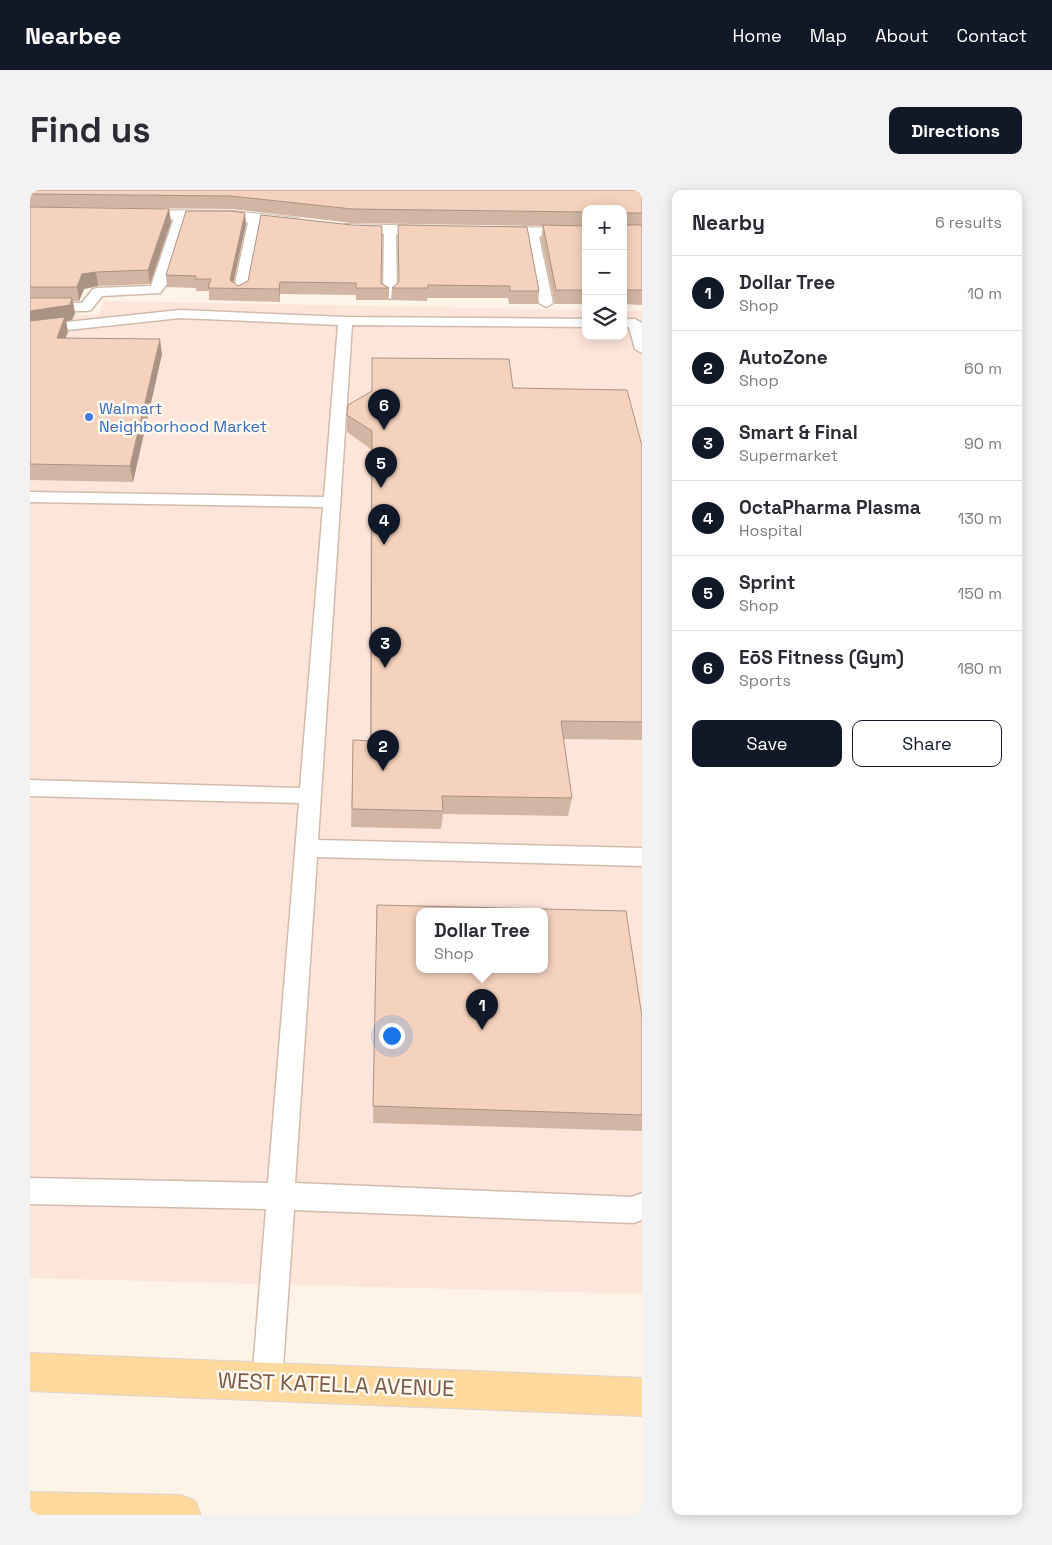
<!DOCTYPE html>
<meta charset="utf-8">
<style>
body{margin:0;font-family:"Space Grotesk",sans-serif;background:#f2f2f3;color:#2b2b33}
.controls{position:absolute;right:15px;top:15px;display:grid;overflow:hidden;border-radius:10px;box-shadow:0 2px 12px #0003}
.controls button{width:45px;height:45px;display:grid;place-items:center;padding:0;border:0;border-bottom:1px solid #e1e1e2;background:#fff;color:#2b2b33;font:25px sans-serif}
.you{position:absolute;left:361px;top:845px;width:18px;height:18px;margin:-12px;border:4px solid #fff;border-radius:50%;background:#1a73e8;box-shadow:0 0 0 8px #1a73e833}
.badge{display:grid;place-items:center;width:32px;height:32px;border-radius:50%;background:#111827;color:#fff;font-size:16px;font-weight:700}
.pin{position:absolute;translate:-50% -41px;filter:drop-shadow(0 1px 2px #0008)}
.pin::after{content:'';position:absolute;top:26px;width:18px;height:15px;background:inherit;clip-path:polygon(0 0,100% 0,50% 100%)}
.popup{position:absolute;left:386px;top:718px;width:132px;height:65px;box-sizing:border-box;display:grid;place-content:center;border-radius:10px;background:#fff;filter:drop-shadow(0 1px 4px #0005);font-size:16px;white-space:nowrap;color:#7c7c81}
.popup b{font-size:19px;color:#2b2b33}
.popup::after{content:'';position:absolute;left:50%;top:100%;margin-left:-10px;border:10px solid transparent;border-top-color:#fff}
.list{margin:0;padding:0;list-style:none}
h2{display:flex;justify-content:space-between;align-items:center;height:65px;margin:0;padding:0 20px;font-size:21px}
h2 small{font-size:16px;font-weight:400;color:#7c7c81}
.list li{display:grid;grid-template-columns:32px 1fr auto;gap:15px;align-items:center;box-sizing:border-box;height:75px;padding:0 20px;border-top:1px solid #e1e1e2}
.list b{display:block;font-size:19px;white-space:nowrap}
.list p{margin:0;font-size:16px;white-space:nowrap;color:#7c7c81}
.list em{font-size:16px;font-style:normal;color:#7c7c81}
.actions{display:flex;gap:10px;padding:15px 20px}
.actions a{flex:1;padding:11px 0;border:1px solid #111827;border-radius:10px;text-align:center;font-size:18px;color:#111827}
.actions .main{background:#111827;color:#fff}
.icon{flex:none;width:28px;height:28px;fill:none;stroke:currentColor;stroke-width:2;stroke-linecap:round;stroke-linejoin:round}
.map{position:relative;flex:none;width:612px;height:1325px;overflow:hidden;border-radius:10px}
header{display:flex;align-items:center;gap:30px;box-sizing:border-box;height:70px;padding:0 25px;background:#111827;color:#fff}
header strong{font-size:24px}
nav{display:flex;gap:28px;margin-inline-start:auto;font-size:18px}
.intro{display:flex;align-items:center;justify-content:space-between;box-sizing:border-box;height:120px;padding:0 30px}
h1{margin:0;font-size:35px}
.button{padding:12px 22px;border-radius:10px;background:#111827;color:#fff;font-size:18px;font-weight:700}
main{display:flex;gap:30px;padding:0 30px}
aside{flex:1;background:#fff;border-radius:10px;box-shadow:0 2px 12px #0003}
.map>svg:first-child{display:block}
.commercial{fill:#fee5da;fill-rule:evenodd}
.lines{fill:none;stroke-linecap:round;stroke-linejoin:round}
.lane-casing{stroke:#d0bcab;stroke-width:3}
.street-casing{stroke:#d0bcab;stroke-width:2}
.primary-casing{stroke:#dcd4d0;stroke-width:2}
.lane{fill:#fff;fill-rule:evenodd}
.street{fill:#fff;fill-rule:evenodd}
.primary{fill:#fed99d;fill-rule:evenodd}
.wall{fill:#d2b5a3}
.shaded-wall{fill:#ab9384}
.building{fill:#f4d2bd;stroke:#ab9384;fill-rule:evenodd}
.shop-dot{fill:#3f7fe0;stroke:#fff8ee;stroke-width:2}
.labels{text-anchor:middle;dominant-baseline:central;stroke-width:5;stroke-linejoin:round;paint-order:stroke}
.far-shop-label{font-size:16px;fill:#366cbe;stroke:#fff8ee;text-anchor:start}
.near-street-label{font-size:22px;fill:#795a49;stroke:#fff8ee}
</style>
<header>
<strong>Nearbee</strong>
<nav><a>Home</a><a>Map</a><a>About</a><a>Contact</a></nav>
</header>
<div class="intro"><h1>Find us</h1><a class="button">Directions</a></div>
<main>
<div class="map">
<svg width="612" height="1325" viewBox="0 0 612 1325">
<rect width="100%" height="100%" fill="#fdf4e7"/>
<path class="commercial" d="M74,111L556,120V146H593V121H612V1104L0,1088V124L68,125ZM390,721H514V779H390Z"/>
<g class="lines">
<defs>
<g id="lane">
<path d="M151,21L157,25L137,94L130,103L72,106L61,120L56,121H0V113H52L63,99L68,98L121,96L145,25Z"/>
<path d="M225,24L231,28L217,103L210,107L203,103L219,28Z"/>
<path d="M360,36L366,40L367,105L360,109L353,105L354,40Z"/>
<path d="M502,38L508,42L523,113L516,117L509,113L496,42Z"/>
<path d="M150,120L315,127L556,129V137L322,135L288,650L612,658V676L287,667L265,993L602,1007L612,1003V1030L603,1033L264,1020L252,1192L248,1203L237,1207L226,1203L222,1192L236,1019L0,1014V988L238,993L269,613L0,606V590L270,598L293,317L0,312V302L294,307L308,135L150,128L0,144V136Z"/>
<path d="M593,129H605L612,133V163L605,159L599,137H593Z"/>
</g>
<g id="street">
<path d="M103,20L202,21L267,28L275,33L267,38L202,31L98,28L95,25Z"/>
<path d="M315,34L404,36L412,41L404,46L310,42L307,39L310,36Z"/>
<path d="M460,37L556,38V48L455,45L452,42Z"/>
</g>
<g id="primary">
<path d="M0,1163L612,1188V1226L0,1201Z"/>
<path d="M0,1302L151,1305L165,1311L171,1325H0Z"/>
</g>
</defs>
<use href="#lane" class="lane-casing"/>
<use href="#street" class="street-casing"/>
<use href="#primary" class="primary-casing"/>
<use href="#lane" class="lane"/>
<use href="#street" class="street"/>
<use href="#primary" class="primary"/>
</g>
<g class="wall">
<path d="M0,0H612V115L593,114V19H556V114H525L511,49L513,36L322,33L202,19L0,17Z"/>
<path d="M0,17L139,19L141,32L120,94L68,96L54,99L49,111H43L45,123L42,130L36,131L38,142L35,148L132,164L103,292L0,290Z"/>
<path d="M216,34L203,93L208,96L322,35L351,93L359,98V110H326V105L250,104V112L179,110V101H166V98L137,97L136,85Z"/>
<path d="M368,35L509,101L508,114H479L478,108H397V111L361,110L362,98L369,93Z"/>
<path d="M342,168L483,198L612,256V550L533,549L542,608L538,626L413,624L411,639L321,637L323,550L340,551L341,259L317,242V225L342,201Z"/>
<path d="M347,715L612,827V941L343,933Z"/>
</g>
<g class="shaded-wall">
<path d="M139,19L141,32L120,94L118,80Z"/>
<path d="M215,23L216,34L202,99L200,90Z"/>
<path d="M66,82L68,96L54,99L49,111L47,97L52,84Z"/>
<path d="M250,92V112L249,99Z"/>
<path d="M42,108L45,123L42,130L36,131L38,142L30,163L0,136V121Z"/>
<path d="M130,149L132,164L103,292L100,276Z"/>
</g>
<g class="building">
<path d="M0,0H612V23H594V35H612V100H593V19H556V22L322,19L201,6L0,4Z"/>
<path d="M0,17L139,19L118,80L66,82L52,84L47,97H0Z"/>
<path d="M156,21H201L215,23L200,90L208,96L218,91L231,25L322,35L352,36L351,93L359,98H326V93L250,92L249,99L178,98L181,89H165L166,86L136,85Z"/>
<path d="M368,35L497,37L509,101H480V96L398,95V98H362L369,92Z"/>
<path d="M513,35L556,36V100H526Z"/>
<path d="M0,108H42L40,115L0,121Z"/>
<path d="M35,127L27,148L130,149L100,276L0,274V131Z"/>
<path d="M342,168L479,169L483,198L597,200L612,256V532L531,531L542,608L412,606L413,621L322,619L323,550L341,551L342,241L317,225L318,215L342,201Z"/>
<path d="M347,715L596,721L612,827V925L343,916ZM390,721H514V779H390Z"/>
</g>
<circle class="shop-dot" cx="59" cy="227" r="5"/>
<g class="labels">
<g class="far-shop-label">
<text x="69" y="218">Walmart<tspan x="69" dy="18">Neighborhood Market</tspan></text>
</g>
<g class="near-street-label">
<text transform="translate(306 1194) rotate(2)">WEST KATELLA AVENUE</text>
</g>
</g>
</svg>
<div class="controls">
<button>+</button>
<button>−</button>
<button><svg class="icon" aria-label="layers" viewBox="0 0 24 24"><path d="M12 4l9 5-9 5-9-5zM3 14l9 5 9-5"/></svg></button>
</div>
<div class="you"></div>
<div class="pin badge" style="left:452px;top:840px">1</div>
<div class="popup"><b>Dollar Tree</b>Shop</div>
<div class="pin badge" style="left:353px;top:581px">2</div>
<div class="pin badge" style="left:355px;top:478px">3</div>
<div class="pin badge" style="left:354px;top:355px">4</div>
<div class="pin badge" style="left:351px;top:298px">5</div>
<div class="pin badge" style="left:354px;top:240px">6</div>
</div>
<aside>
<h2>Nearby<small>6 results</small></h2>
<ul class="list">
<li><span class="badge">1</span><div><b>Dollar Tree</b><p>Shop</p></div><em>10 m</em></li>
<li><span class="badge">2</span><div><b>AutoZone</b><p>Shop</p></div><em>60 m</em></li>
<li><span class="badge">3</span><div><b>Smart &amp; Final</b><p>Supermarket</p></div><em>90 m</em></li>
<li><span class="badge">4</span><div><b>OctaPharma Plasma</b><p>Hospital</p></div><em>130 m</em></li>
<li><span class="badge">5</span><div><b>Sprint</b><p>Shop</p></div><em>150 m</em></li>
<li><span class="badge">6</span><div><b>EōS Fitness (Gym)</b><p>Sports</p></div><em>180 m</em></li>
</ul>
<div class="actions"><a class="main">Save</a><a>Share</a></div>
</aside>
</main>
